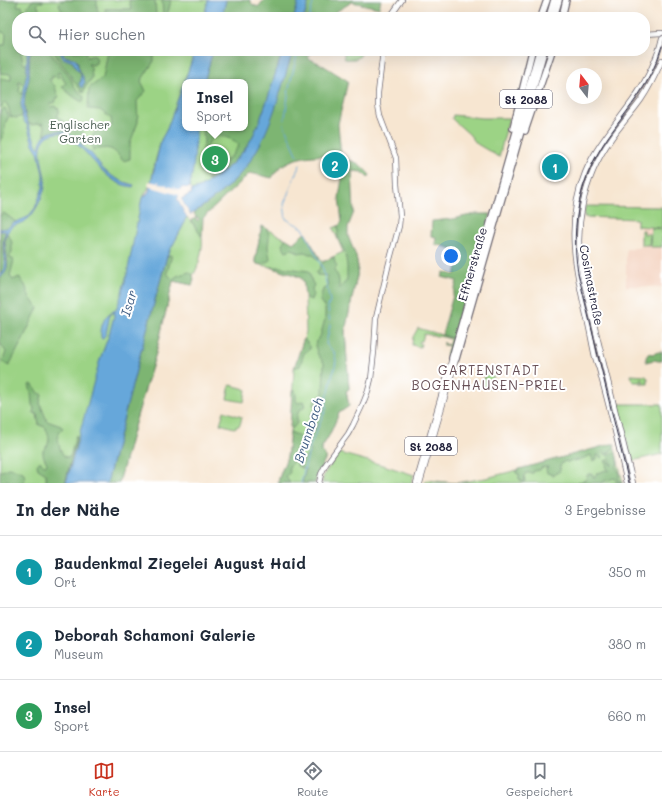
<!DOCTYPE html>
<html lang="de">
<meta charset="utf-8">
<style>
body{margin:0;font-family:Mali,sans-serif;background:#f6f6f7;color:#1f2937}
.compass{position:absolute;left:566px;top:68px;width:36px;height:36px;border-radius:50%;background:#fff;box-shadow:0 4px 16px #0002;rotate:344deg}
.you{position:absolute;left:451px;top:256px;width:14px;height:14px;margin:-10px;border:3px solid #fff;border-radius:50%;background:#1a73e8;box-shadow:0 0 0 6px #1a73e833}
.badge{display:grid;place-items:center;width:26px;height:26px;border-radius:50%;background:#c8321e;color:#fff;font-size:13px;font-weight:700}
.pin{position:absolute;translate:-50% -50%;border:2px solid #fff;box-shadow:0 1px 4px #0006}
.popup{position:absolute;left:182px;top:79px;width:66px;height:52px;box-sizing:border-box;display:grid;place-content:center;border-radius:8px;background:#fff;filter:drop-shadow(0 1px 3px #0005);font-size:13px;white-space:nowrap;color:#747a83}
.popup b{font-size:15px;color:#1f2937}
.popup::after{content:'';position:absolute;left:50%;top:100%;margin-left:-8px;border:8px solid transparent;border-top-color:#fff}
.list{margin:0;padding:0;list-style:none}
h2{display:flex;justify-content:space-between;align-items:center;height:52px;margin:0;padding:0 16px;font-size:17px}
h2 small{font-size:13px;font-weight:400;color:#747a83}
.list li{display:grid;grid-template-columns:26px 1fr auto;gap:12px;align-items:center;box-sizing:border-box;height:72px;padding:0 16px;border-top:1px solid #e0e1e3}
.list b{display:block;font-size:15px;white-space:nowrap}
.list p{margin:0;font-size:13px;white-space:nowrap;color:#747a83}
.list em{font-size:13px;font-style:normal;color:#747a83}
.icon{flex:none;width:22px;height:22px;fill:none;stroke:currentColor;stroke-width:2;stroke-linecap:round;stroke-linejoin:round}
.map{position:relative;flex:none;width:662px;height:483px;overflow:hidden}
.search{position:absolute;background:#fff;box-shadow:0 4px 16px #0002;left:12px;right:12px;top:12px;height:44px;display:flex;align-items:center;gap:10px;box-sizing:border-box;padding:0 14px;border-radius:16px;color:#747a83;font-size:15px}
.sheet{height:268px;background:#fff}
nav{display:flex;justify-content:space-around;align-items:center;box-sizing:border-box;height:56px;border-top:1px solid #e0e1e3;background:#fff;font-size:11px;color:#747a83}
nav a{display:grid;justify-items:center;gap:2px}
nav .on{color:#c8321e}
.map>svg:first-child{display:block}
.built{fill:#f4d3c0}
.green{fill:#9cd385;stroke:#5f7a60}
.forest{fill:#7db572;stroke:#506c56}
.water{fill:#66a7da;stroke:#44648a}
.pier{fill:#f7e6d1}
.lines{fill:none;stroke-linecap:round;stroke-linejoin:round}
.stream{stroke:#66a7da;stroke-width:1}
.major-casing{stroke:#6d6770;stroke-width:6}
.highway-casing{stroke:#6d6770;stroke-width:8}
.major{stroke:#fff;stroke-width:4.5}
.highway{stroke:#fff;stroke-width:5.5}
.tram{stroke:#22223b;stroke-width:1}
.labels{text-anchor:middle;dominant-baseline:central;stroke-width:4;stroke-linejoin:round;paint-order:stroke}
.shield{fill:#fff;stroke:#646476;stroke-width:1}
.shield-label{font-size:11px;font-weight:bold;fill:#22223b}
.park-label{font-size:12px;fill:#4d6055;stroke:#fff}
.street-label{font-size:12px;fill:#22223b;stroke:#fff}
.water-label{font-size:13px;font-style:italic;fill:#415e83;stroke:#fff}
.neighbourhood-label{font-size:13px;letter-spacing:1px;fill:#674f55;stroke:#fff}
</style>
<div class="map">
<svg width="662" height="483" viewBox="0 0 662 483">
<rect width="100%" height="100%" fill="#fff"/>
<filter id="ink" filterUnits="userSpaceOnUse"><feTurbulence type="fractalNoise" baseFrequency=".025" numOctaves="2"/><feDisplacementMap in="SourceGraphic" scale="8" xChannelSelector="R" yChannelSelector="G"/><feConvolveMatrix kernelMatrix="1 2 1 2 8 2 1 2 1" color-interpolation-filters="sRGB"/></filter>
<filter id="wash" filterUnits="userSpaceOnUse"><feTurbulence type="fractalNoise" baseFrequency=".012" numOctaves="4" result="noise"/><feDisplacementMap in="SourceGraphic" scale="16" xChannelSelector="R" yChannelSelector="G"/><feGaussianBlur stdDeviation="0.9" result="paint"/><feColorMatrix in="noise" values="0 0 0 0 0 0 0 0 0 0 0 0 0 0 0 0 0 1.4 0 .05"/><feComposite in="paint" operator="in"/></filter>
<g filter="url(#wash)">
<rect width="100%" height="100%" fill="#f7e6d1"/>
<path class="built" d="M641,227L662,228V287L626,286V249L640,247Z"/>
<g class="green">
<path d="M0,0H208L204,17H17V51H195L186,77L167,129L161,140L153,170C153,179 148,191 142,198L123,298L68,483H0Z"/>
<path d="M213,51H283L261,117L242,152L237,158L219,175L208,182V183C203,186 197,189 191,190C189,182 192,175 193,167C195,154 195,141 196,128H245V82H204Z"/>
<path d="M344,51H363L359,57L355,59H345L344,57Z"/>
<path d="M453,115L482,118H509L499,157L477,144L469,134L452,119Z"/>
<path d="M585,206L662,207V228L637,226V219L584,217Z"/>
<path d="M187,217C191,221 201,233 202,238C204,245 198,270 193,275L194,280L192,285L173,281L156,353L135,423L119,483H107L167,256L184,224C184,221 185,219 187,217Z"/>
<path d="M262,226L293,243L305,233L322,262L343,252L333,228L338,226L356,256L358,267L357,276L345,331L349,389L346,391L349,406L339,413L330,434L322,447V452L326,457L318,474L315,483H278L279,478L287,457L290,432L294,369L306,332L305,296L304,282L301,278L287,272L286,273L271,267L257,264L255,260Z"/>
<path d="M651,228L662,229V247H650Z"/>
<path d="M641,230H644V234H650L649,245H641Z"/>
<path d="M418,328L455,339L451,352L450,354L446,355L449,346L444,345L443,346V345L444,342L445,344L449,345L450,339L443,337L424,334L422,341H420L419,343L421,344L420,347L412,345L413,337Z"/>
<path d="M488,370L493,372L494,388L482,386L486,371Z"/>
<path d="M631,375L646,376L648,378V384H641V383H644L642,379L641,382H633Z"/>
<path d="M230,385L242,388L246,390L244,402L227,399Z"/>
<path d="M617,404H662V454L632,461Z"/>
<path d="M224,411L242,417L240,425L234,428L220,424Z"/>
<path d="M614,445L623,483H425L426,480L456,483L486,478Z"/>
<path d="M339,453L386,466L414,475L411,483H322L324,474Z"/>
</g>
<g class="forest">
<path d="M0,0H19L17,6H22L26,17H17V51H21L23,63L27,65V72L25,85H23L20,81L18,82L20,86L19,91L23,95L21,103L23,116L17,118L11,117L8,106L5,102L0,109V78L11,80V74L0,73V45H5L6,34L0,31Z"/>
<path d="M33,0H43V2H40L37,5L39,8L37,12L39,13L42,11L44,13V16L47,17H27L25,12L28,6Z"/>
<path d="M62,0H97V9L99,13L97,17H70L67,14L61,10L59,4Z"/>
<path d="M129,0H155L156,17H106L105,9H131Z"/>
<path d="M162,0H171L169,9L166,17H163Z"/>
<path d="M226,0H250L252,4L258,7L264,0H299L294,17H222Z"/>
<path d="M309,0H381L379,8L352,2L334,13L333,17H304Z"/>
<path d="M30,51H50L55,59L68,74L74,86L84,97L83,102C78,101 66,91 62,87L66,84L59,72L57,73L59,77V78L52,76V79L49,80L55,86L57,94L59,96L57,99H55L56,102L50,104L51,107L54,106L59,109V113L57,116L66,124L75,130L83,125L82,146L61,131L49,133L45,135L44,130L45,128L42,123L40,124L37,123L36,124L33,125L29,124C24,114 23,104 25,93C26,87 28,82 29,77C30,68 29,60 30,51Z"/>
<path d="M53,51H60C64,60 65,58 73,62L76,69L81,73V82L83,83L82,76L78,67V62L73,58C71,58 65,57 63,55C63,54 63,52 62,51H75V52L76,51H86L87,53L85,55L87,57L94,55L97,59L96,63L93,65L88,64L91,67L92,78L85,88L83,93L73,80L70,74L61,63Z"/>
<path d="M108,51H154V61L141,81L146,91L137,101L138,122L130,143V159L123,161C112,147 111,147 93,150L90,140L95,132L112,126L111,118L100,110L88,109L89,88L103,78Z"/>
<path d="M213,51H283C278,66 273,80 269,95C263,111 258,128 249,143C239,159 225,171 209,181L207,178L233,154L239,145C236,141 233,140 228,138C208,131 207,148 201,162L204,142L203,128H245V82H204Z"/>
<path d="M293,51H310L308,58L321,64L348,81L338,124L341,155C316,156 285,153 272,178L250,173L203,218L202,237L192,222V220L196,218L197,221L199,219L198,217L196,218L194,213C210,201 227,189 240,174C269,139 279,93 293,51Z"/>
<path d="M4,108H5L9,116L6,122L4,134L0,144V112Z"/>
<path d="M338,160C356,160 358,162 370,175L368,178L362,172L352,171L354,212L348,227V236L356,256L358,267L357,276L345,331L349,389L346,391L349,406L339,413L330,434L322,447V452L326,457L318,474L315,483H302L306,469L301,468L296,465L299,462L303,460L311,451L308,447L296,452L293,462L289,467L290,472L286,477L290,483H278L279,478L287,457L290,432L298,436L302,440L306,433L310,431H315L317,425L315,421L311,417V414L315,411L323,410L324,407H316L314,405L315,400L323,394L324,363L318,355L315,346L316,341L320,337L325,319V308L320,301L321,295L323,289L328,287L327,281L328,276L317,275L316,272L319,270C320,262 327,260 334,257L335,263L337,266L334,271C340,276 339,282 339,289L347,280V266L345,252L338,237V226L342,222L339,198L342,178Z"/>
<path d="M4,213L16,222L11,225L8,228L0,229V215Z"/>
<path d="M476,214H491L455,339L442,335L457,281L442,277L444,272L455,275L461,251L435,244L436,237L431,236L432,221L452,219Z"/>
<path d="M262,226L267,229C270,236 269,239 268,246C268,250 270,256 270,260L261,265L257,264L255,260Z"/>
<path d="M6,230C5,234 3,239 3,243C1,253 7,262 3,273L0,275V231Z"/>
<path d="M7,233C13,241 12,243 12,252L10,255V258L14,260L10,276L13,280L19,277L25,285L30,298L38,308L23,339L9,366L2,362L6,352L0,343V277C16,269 0,244 7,233Z"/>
<path d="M305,233L320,258L317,259L313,254H309L305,252L298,253L297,251L292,249L286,251C282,246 283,244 285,238L293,243Z"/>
<path d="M172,255L167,273L172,279L179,275L189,272C195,274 194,280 192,285L173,281L156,353L135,423L119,483H107L140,355L167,256Z"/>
<path d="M271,267H279L309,271L312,282L314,285L312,289L313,294L311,300C300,296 307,286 302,279C299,275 292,274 287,272L286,273Z"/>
<path d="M304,338L307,343L310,346V349L304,353L300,366L294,368Z"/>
<path d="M658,352H662V361H658L654,360L646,362V357L649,353L653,354Z"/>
<path d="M31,384L33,385L38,393L42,394L40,403L47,421L61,426L63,428L58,433C58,441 59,450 65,457H70L76,435L77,437L65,483H46V474L38,469L37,465L40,461L44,465L47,464C46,460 42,456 43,451C44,449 45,448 47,446C51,439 48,433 45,427L39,425L37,414L33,413L34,408L32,405L31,392L29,385Z"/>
<path d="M295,390L296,396V401L298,403L303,401L305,406L299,411L297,416V423L293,428H290L292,391Z"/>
<path d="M611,444H615L614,448L608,453L607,455L605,454L604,451L602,453L603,457L601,458L598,455H597V459L593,461L591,455C587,457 582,459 578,460C574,461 571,461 567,462L564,461L560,466V471L553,475L547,473L546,469L548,467H542L540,470L534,471L533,473H526L524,476L525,481L523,482L519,479V474L516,473V472L519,469Z"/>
<path d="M614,452L616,453L618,462L616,467L620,474L619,476H618L619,477V482L622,481L623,483H617L615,478L604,481L602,483H573L586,480V478L588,474H590L593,475L594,479L595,478V476L597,473L606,470L608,471V469L606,467L607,464L605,461L607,460L611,465H612L608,456L609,454Z"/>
<path d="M8,468L14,469L23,472L25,477L24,483H10L8,480L0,483V472Z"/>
</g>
<g class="water">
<path d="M208,0H226L222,17H204Z"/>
<path d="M299,0H309L304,17H294Z"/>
<path d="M27,51H30L29,57V78L25,94L24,107L25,116L37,146L39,148C40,145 40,142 42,139C47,131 59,129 67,133C74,137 81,144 86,150C92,152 95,159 99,164C107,175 121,182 134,185L133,187C129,186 125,186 121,184C104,178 91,156 77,144C72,140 68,135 62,133C57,132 52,134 48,136C31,149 50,175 44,191C41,200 33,217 25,221C15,227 12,223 6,235C0,245 15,270 0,277V275L3,273C8,259 0,244 6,231H0V229L8,228L11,225L16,222L28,217L35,208L43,187V174L38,152L33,144L27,125L23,120L21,103L27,72Z"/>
<path d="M59,51H58H62L63,54L66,57L73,58L77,61C77,69 84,76 85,83L83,84V87L82,88L79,84V83L81,82V73L76,69L73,62L63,58L60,52Z"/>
<path d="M195,51H213L204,82H185V128H196C195,142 195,156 193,169C192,176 190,181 190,188H181L178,199V200L187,217C185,219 184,221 184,224L167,256L140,355L107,483H66L100,359L109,335L115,312L110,314L106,334L103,338H101C100,327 104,313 116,310L121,296L127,274L142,198L146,195L149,191L161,140L167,129L186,77Z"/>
<path d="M283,51H293C279,93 270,140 240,174C226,190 208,203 190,215L181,199L192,193L191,190C201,189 205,184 212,179C227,170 240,157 249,143C258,128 263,111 269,95C273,80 278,66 283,51Z"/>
</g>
<path class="pier" d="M149,181L157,183L159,181V184L165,185L166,184L167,186L173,188L174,186V188L180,190L181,188H191V190H182L180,197H182L181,199L190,215L187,217L178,200L179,195L148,186Z"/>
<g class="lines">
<g class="stream">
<path d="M196,16L205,15"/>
<path d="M309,17L314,0"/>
<path d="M298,51L289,88L284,125L298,156"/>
<path d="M300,165L296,173L284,204L286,219L303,228L323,269L330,301L328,307L330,325L326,344L334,352L336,361L334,371L332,376L329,392L327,395L326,409L310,446L301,483"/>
</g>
</g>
</g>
<g filter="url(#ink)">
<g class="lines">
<defs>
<g id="major">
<path d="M390,17L402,0"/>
<path d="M645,34L662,33"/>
<path d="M319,483L321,474L326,464L348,434L353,425L362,406L368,391L371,379L374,352L376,318L389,263L399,226L400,216L397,184L396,158L380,116L378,105V93L383,51"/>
<path d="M416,483L452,358"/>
<path d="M420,483L456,359"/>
<path d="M627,483C619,448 611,412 601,377C600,370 597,364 595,357C592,344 590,331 587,319C575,269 565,222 585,173C596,146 616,124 633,100C646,81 657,61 662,38"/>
<path d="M633,483L583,279C573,230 582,180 611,139C620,126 631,114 641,100C649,88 656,74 662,60"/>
</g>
<g id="highway">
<path d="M541,17L547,0"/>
<path d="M549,17L554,0"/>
<path d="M554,17L559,0"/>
<path d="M562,17L566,0"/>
<path d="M513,128L532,51"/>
<path d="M525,131L552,51"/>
<path d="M452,358L539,51"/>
<path d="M456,359L544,51"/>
</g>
</defs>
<use href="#major" class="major-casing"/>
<use href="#highway" class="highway-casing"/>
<use href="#major" class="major"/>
<use href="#highway" class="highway"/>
<path class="tram" d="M629,483L578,273C570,223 580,178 608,137C630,106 651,84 662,46"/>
</g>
</g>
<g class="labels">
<g class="shield">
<rect x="500" y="90" width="52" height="18" rx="3"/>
<rect x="405" y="437" width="52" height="18" rx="3"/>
</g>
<g class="shield-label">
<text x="526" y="99">St 2088</text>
<text x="431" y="446">St 2088</text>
</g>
<g class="park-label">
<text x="80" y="124">Englischer<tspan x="80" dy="14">Garten</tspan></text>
</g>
<g class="street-label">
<text transform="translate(472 264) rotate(-74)">Effnerstraße</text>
<text transform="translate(592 285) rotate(79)">Cosimastraße</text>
</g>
<g class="water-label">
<text transform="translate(128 303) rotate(-74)">Isar</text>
<text transform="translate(308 430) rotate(-72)">Brunnbach</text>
</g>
<g class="neighbourhood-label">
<text x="489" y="369">GARTENSTADT<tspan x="489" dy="15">BOGENHAUSEN-PRIEL</tspan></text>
</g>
</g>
</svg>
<svg class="compass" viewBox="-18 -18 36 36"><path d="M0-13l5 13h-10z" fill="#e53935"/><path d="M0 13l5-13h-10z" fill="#747a83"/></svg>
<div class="you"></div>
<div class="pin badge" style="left:555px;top:167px;background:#0f9aa8">1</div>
<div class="pin badge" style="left:335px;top:165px;background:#0f9aa8">2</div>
<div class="pin badge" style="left:215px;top:159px;background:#2e9e5b">3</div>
<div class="popup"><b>Insel</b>Sport</div>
<div class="search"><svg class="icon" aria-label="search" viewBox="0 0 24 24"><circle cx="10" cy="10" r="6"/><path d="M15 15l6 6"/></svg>Hier suchen</div>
</div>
<section class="sheet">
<h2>In der Nähe<small>3 Ergebnisse</small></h2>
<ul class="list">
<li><span class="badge" style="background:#0f9aa8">1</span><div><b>Baudenkmal Ziegelei August Haid</b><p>Ort</p></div><em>350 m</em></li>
<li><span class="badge" style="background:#0f9aa8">2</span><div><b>Deborah Schamoni Galerie</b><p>Museum</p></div><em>380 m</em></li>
<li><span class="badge" style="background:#2e9e5b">3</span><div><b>Insel</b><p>Sport</p></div><em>660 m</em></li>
</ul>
</section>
<nav>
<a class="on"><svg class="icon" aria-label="map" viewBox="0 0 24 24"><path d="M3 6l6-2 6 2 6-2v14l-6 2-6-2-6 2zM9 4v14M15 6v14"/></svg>Karte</a>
<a><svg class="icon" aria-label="directions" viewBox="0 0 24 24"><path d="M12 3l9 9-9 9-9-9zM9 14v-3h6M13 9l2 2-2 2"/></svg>Route</a>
<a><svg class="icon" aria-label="saved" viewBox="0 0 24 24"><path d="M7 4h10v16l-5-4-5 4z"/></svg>Gespeichert</a>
</nav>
